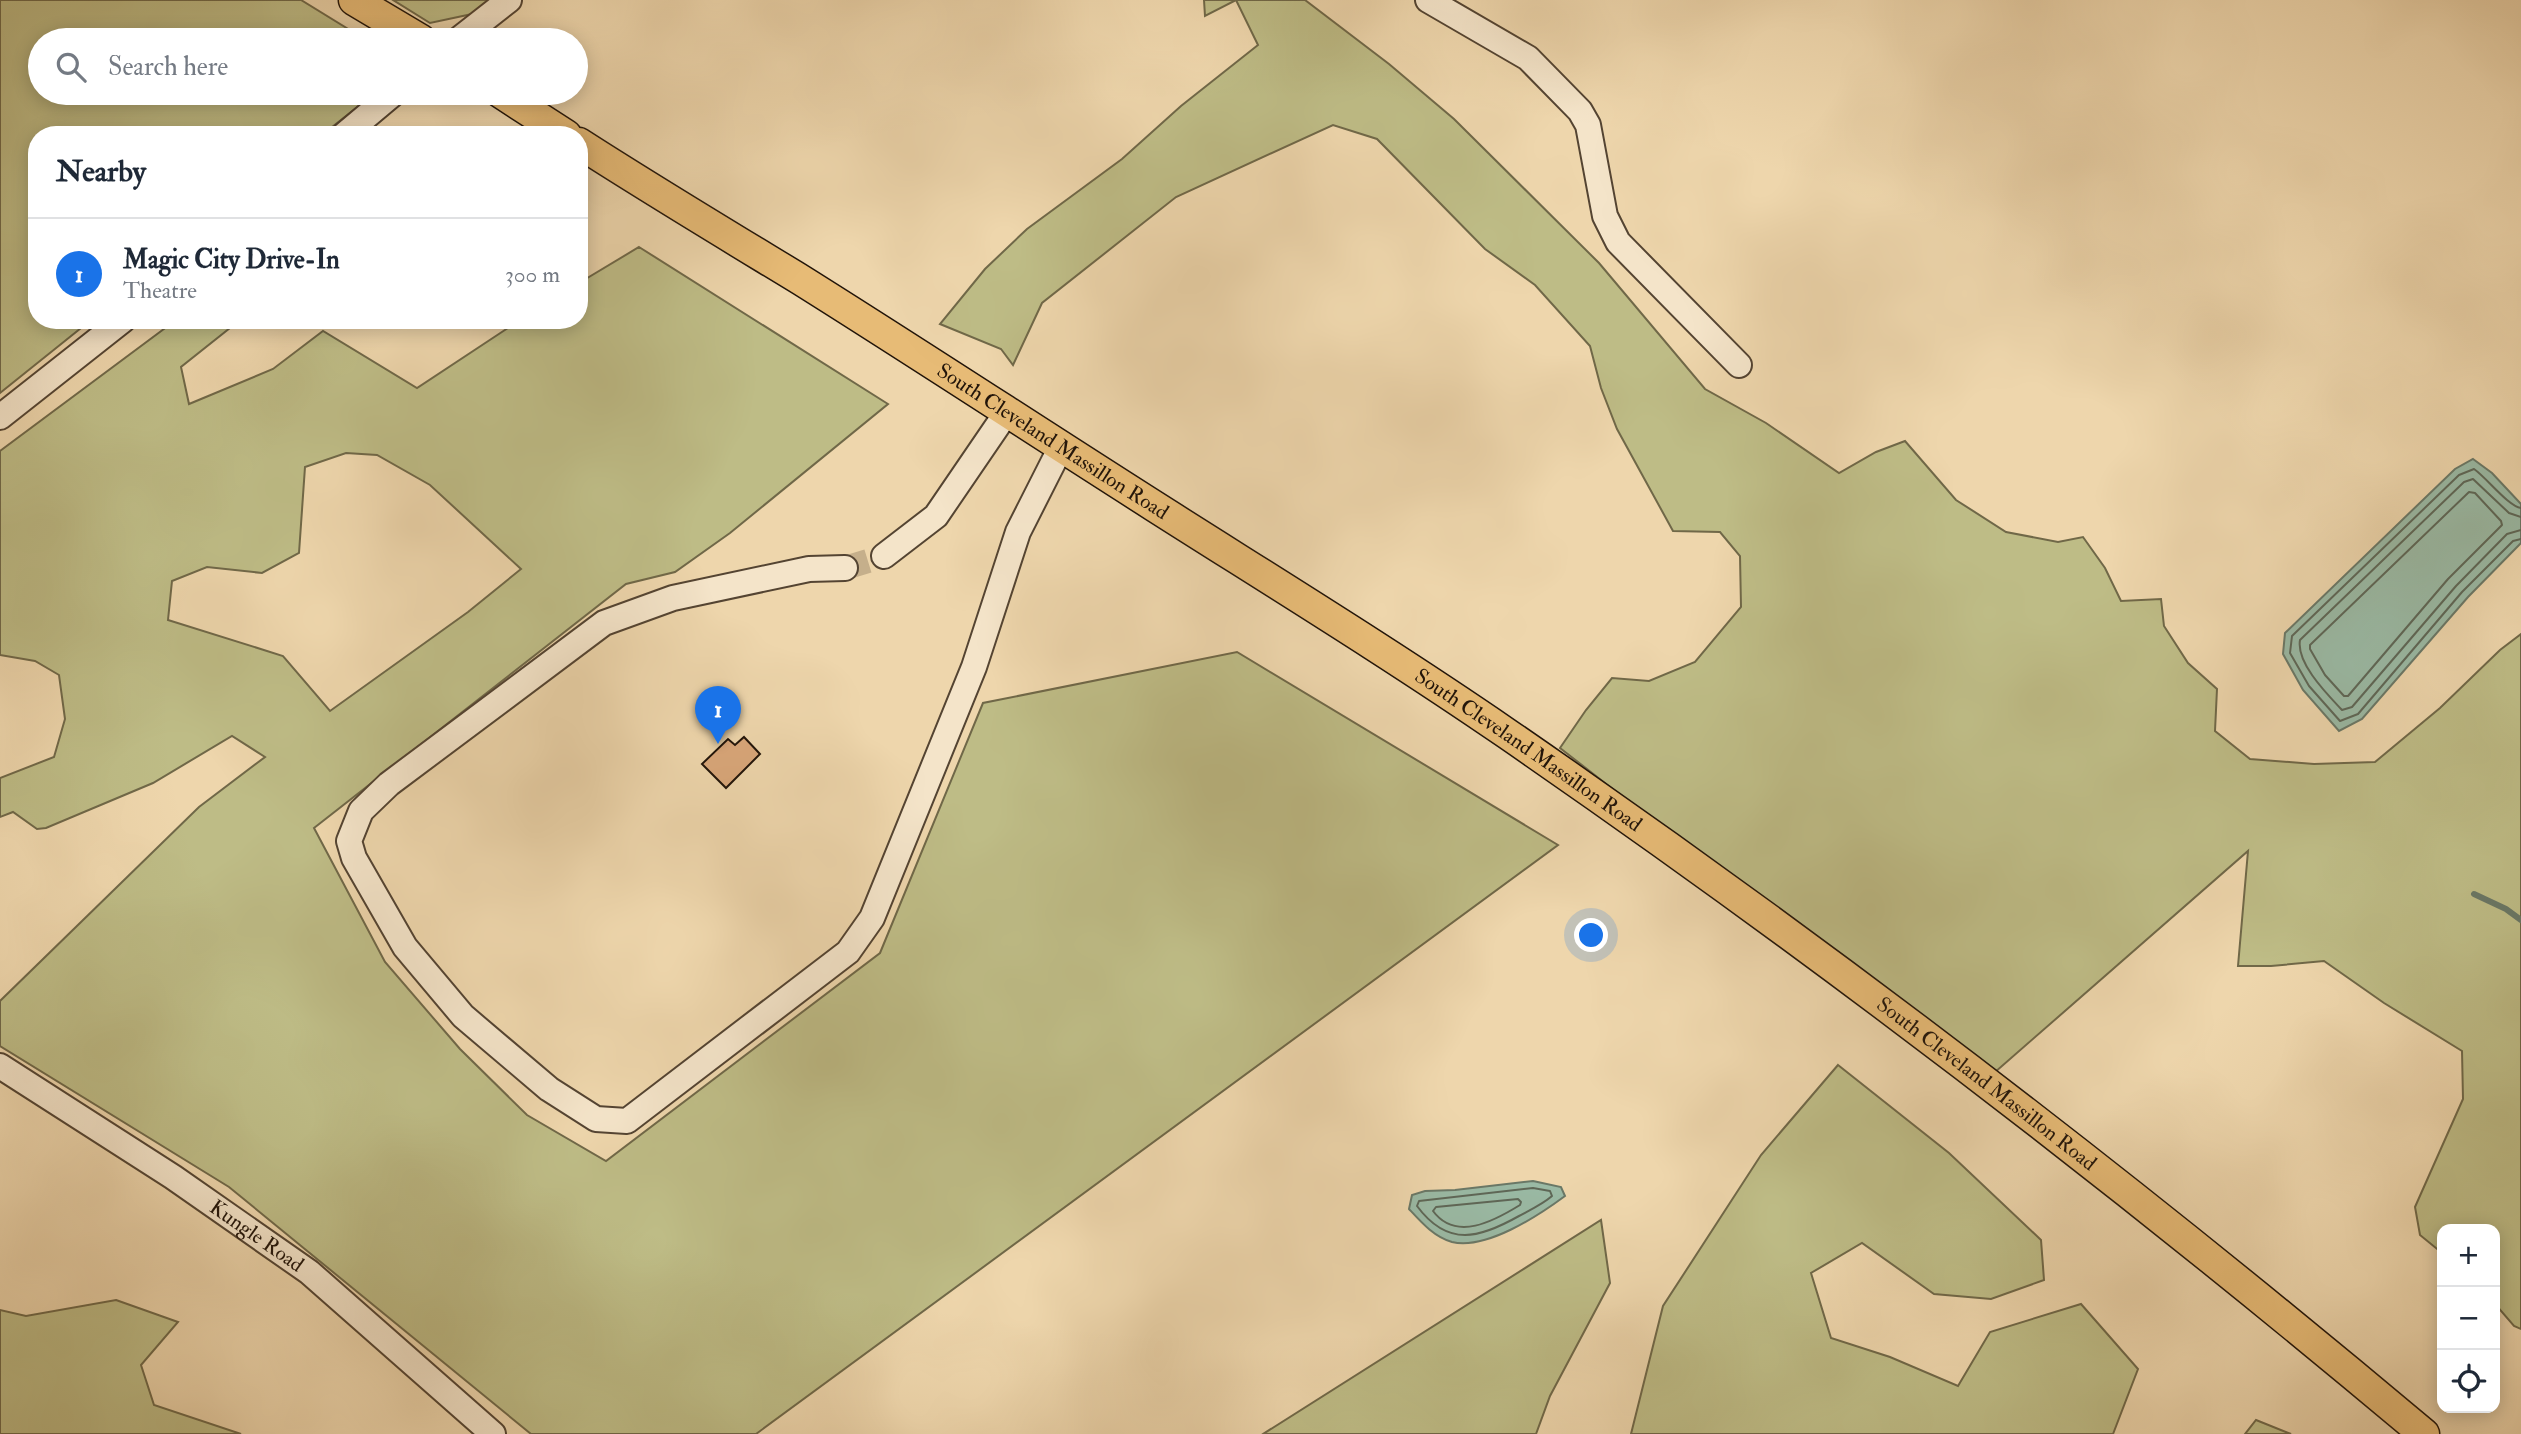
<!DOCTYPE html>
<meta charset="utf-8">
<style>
body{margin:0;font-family:"IM FELL Double Pica",serif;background:#f6f6f7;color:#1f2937}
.controls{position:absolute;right:21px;bottom:21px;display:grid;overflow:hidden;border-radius:14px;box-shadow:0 4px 18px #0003}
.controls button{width:63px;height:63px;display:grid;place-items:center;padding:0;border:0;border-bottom:2px solid #e0e1e3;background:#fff;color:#1f2937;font:35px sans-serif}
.you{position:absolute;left:1592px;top:936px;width:24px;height:24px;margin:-18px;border:5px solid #fff;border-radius:50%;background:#1a73e8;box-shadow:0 0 0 10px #1a73e833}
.badge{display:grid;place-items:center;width:46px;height:46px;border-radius:50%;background:#1a73e8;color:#fff;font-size:23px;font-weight:700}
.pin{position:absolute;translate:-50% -58px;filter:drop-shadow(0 2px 4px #0008)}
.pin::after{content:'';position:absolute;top:37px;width:24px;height:21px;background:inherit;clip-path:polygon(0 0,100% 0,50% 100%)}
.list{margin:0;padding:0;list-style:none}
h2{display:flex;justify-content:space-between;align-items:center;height:91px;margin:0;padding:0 28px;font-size:30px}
h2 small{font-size:23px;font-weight:400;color:#747a83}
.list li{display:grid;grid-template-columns:46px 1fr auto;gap:21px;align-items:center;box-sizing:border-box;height:112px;padding:0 28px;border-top:2px solid #e0e1e3}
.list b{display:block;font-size:26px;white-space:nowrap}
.list p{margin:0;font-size:23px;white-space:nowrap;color:#747a83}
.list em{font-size:23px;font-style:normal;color:#747a83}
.icon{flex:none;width:38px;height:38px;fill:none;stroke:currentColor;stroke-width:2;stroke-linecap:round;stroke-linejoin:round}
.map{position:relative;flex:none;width:2521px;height:1434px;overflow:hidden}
.search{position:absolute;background:#fff;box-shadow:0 4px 18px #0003;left:28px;top:28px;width:560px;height:77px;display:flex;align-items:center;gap:18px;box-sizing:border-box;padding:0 24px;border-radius:38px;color:#747a83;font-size:26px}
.panel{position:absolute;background:#fff;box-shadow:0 4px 18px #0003;left:28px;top:126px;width:560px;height:203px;border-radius:28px}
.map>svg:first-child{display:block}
.green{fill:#bebc86;stroke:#706848;stroke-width:2;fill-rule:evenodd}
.water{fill:#9abaa5;stroke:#6a7867;stroke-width:2}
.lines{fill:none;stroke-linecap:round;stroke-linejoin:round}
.shore{stroke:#5e6757;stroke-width:2}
.stream{stroke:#6a7867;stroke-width:6}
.building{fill:#d9a77a;stroke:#211409;stroke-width:2}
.minor-tunnel{stroke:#c5af8b;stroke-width:24;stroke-dasharray:24 12;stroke-linecap:butt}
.minor-casing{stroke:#544432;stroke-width:28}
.major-casing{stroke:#211409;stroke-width:33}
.minor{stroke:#f4e4c9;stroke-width:24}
.major{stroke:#e7bb76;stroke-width:30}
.labels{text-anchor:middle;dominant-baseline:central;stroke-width:5;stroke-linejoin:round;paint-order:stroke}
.street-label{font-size:21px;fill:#211409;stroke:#f4e4c9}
</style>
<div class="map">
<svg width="2521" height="1434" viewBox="0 0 2521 1434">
<rect width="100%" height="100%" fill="#eed6ac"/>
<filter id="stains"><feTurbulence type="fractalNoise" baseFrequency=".00286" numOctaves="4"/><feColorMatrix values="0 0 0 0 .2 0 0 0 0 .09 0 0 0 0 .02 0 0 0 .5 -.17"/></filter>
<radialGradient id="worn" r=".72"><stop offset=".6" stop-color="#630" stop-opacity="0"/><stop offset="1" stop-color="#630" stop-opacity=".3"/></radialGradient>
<g class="green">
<path d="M0,0H301L366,40H40V93H375L322,135H37V320H91L0,393Z"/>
<path d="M393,0H490L472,14L430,23Z"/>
<path d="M1204,0H1305L1389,64L1454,119L1599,263L1705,389L1766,423L1839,473L1876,452L1905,441L1956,500L2006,532L2058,542L2083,537L2105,568L2121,601L2161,599L2164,626L2188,663L2217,689L2215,731L2250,759L2314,764L2375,762L2440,708L2500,650L2521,634V1329L2514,1326L2495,1304V1229H2442V1253L2420,1235L2415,1207L2463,1099L2462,1051L2384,1003L2324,961L2271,966H2238L2248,851L1986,1080L1560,748L1586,710L1612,678L1649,681L1695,662L1741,607L1740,556L1720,532L1673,531L1617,429L1601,388L1590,346L1535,285L1485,249L1377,139L1333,125L1176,197L1042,303L1013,365L1001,349L940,324L985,269L1027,229L1122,159L1181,106L1258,45L1236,0L1205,16Z"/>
<path d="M639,247L888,404L730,533L675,572L626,584L314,828L385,962L460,1049L527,1115L606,1161L880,953L983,703L1237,652L1558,845L756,1434H531L229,1187L0,1046V1001L199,807L265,757L232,736L153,783L46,828L37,829L13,812L0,817V778L54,757L65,719L59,675L35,661L0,655V451L176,320H240L181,367L189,404L273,369L323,331L417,388L520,320H579V283ZM346,453L377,455L430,485L521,569L468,612L330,711L283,656L168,620L172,581L207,567L262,573L299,553L305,467Z"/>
<path d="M1838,1065L1949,1153L2041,1240L2044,1280L1991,1299L1934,1294L1862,1243L1811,1273L1831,1338L1890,1357L1958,1386L1990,1332L2081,1304L2138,1369L2113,1434H1631L1663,1306L1761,1155Z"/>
<path d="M1601,1220L1610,1283L1550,1396L1536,1434H1263Z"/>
<path d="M116,1300L178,1322L141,1365L154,1405L241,1434H0V1310L26,1316Z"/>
<path d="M2256,1420L2291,1434H2245Z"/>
</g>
<g class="water">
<path d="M2473,459L2492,473L2521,504V543L2468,597L2362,719L2339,731L2303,690L2283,654L2285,633L2455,469Z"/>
<path d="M1533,1181L1561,1187L1565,1196C1538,1216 1486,1250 1452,1242C1434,1237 1421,1222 1409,1209L1412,1195L1425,1191L1455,1190Z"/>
</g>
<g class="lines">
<g class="shore">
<path d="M2469,492L2475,493L2501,521L2502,525L2448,579L2348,696H2344L2325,675L2310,649V645Z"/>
<path d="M2521,508C2508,506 2487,478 2474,469L2459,475L2292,636L2290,653L2309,686L2340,721L2358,714L2462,592L2513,541L2521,539"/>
<path d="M2521,517L2509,513L2473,479L2464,482L2300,640C2296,663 2327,694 2342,710L2352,707L2456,586L2507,534L2521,530"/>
<path d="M1533,1188L1550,1191L1552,1196C1543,1204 1530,1210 1519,1216C1480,1238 1448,1248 1417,1206L1419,1201Z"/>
<path d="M1518,1199L1521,1202L1520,1205C1494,1221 1456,1242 1433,1211L1436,1207Z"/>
</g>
<path class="stream" d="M2474,894L2506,909L2521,920"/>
</g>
<path class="building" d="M744,737L760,754L726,788L702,764L728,739L735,745Z"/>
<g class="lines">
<path class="minor-tunnel" d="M845,568L884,556"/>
<defs>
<g id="minor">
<path d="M1428,0L1528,58L1580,111L1588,125L1605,216L1618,242L1739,365"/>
<path d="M458,40L509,0"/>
<path d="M344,135L394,93"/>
<path d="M0,417L123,320"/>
<path d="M884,556L936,516L1007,412"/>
<path d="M845,568L809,569L673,598L604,623L389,784L361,811L349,841L354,858L405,947L463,1016L549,1089L596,1119L627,1121L848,952L872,918L974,667L1018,532L1061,447"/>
<path id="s1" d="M0,1066L173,1177L309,1272L493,1434"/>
</g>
<g id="major">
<path d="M354,0L421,40"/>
<path d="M501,93L566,135"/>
<path id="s2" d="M579,143C652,190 727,235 801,280C919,354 1036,431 1154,506C1272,581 1391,654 1506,733C1824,952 2129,1186 2424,1434"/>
</g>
</defs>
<use href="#minor" class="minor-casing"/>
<use href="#major" class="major-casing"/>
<use href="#minor" class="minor"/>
<use href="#major" class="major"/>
</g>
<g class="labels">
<g class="street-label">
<text stroke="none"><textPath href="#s2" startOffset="560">South Cleveland Massillon Road</textPath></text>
<text stroke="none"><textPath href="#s2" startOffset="1127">South Cleveland Massillon Road</textPath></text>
<text stroke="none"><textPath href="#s2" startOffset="1694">South Cleveland Massillon Road</textPath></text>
<text stroke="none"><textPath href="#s1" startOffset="308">Kungle Road</textPath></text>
</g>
</g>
<rect width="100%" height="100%" filter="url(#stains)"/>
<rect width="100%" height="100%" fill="url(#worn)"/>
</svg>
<div class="controls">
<button>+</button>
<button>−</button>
<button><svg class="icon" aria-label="locate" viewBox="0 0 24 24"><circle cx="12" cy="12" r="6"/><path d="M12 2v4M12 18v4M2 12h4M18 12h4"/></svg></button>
</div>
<div class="you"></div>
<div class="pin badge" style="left:718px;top:744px">1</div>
<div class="search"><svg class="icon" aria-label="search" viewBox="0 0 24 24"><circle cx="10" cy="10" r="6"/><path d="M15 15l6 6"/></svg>Search here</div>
<section class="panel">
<h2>Nearby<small></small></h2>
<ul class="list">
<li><span class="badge">1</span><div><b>Magic City Drive-In</b><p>Theatre</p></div><em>300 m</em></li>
</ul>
</section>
</div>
